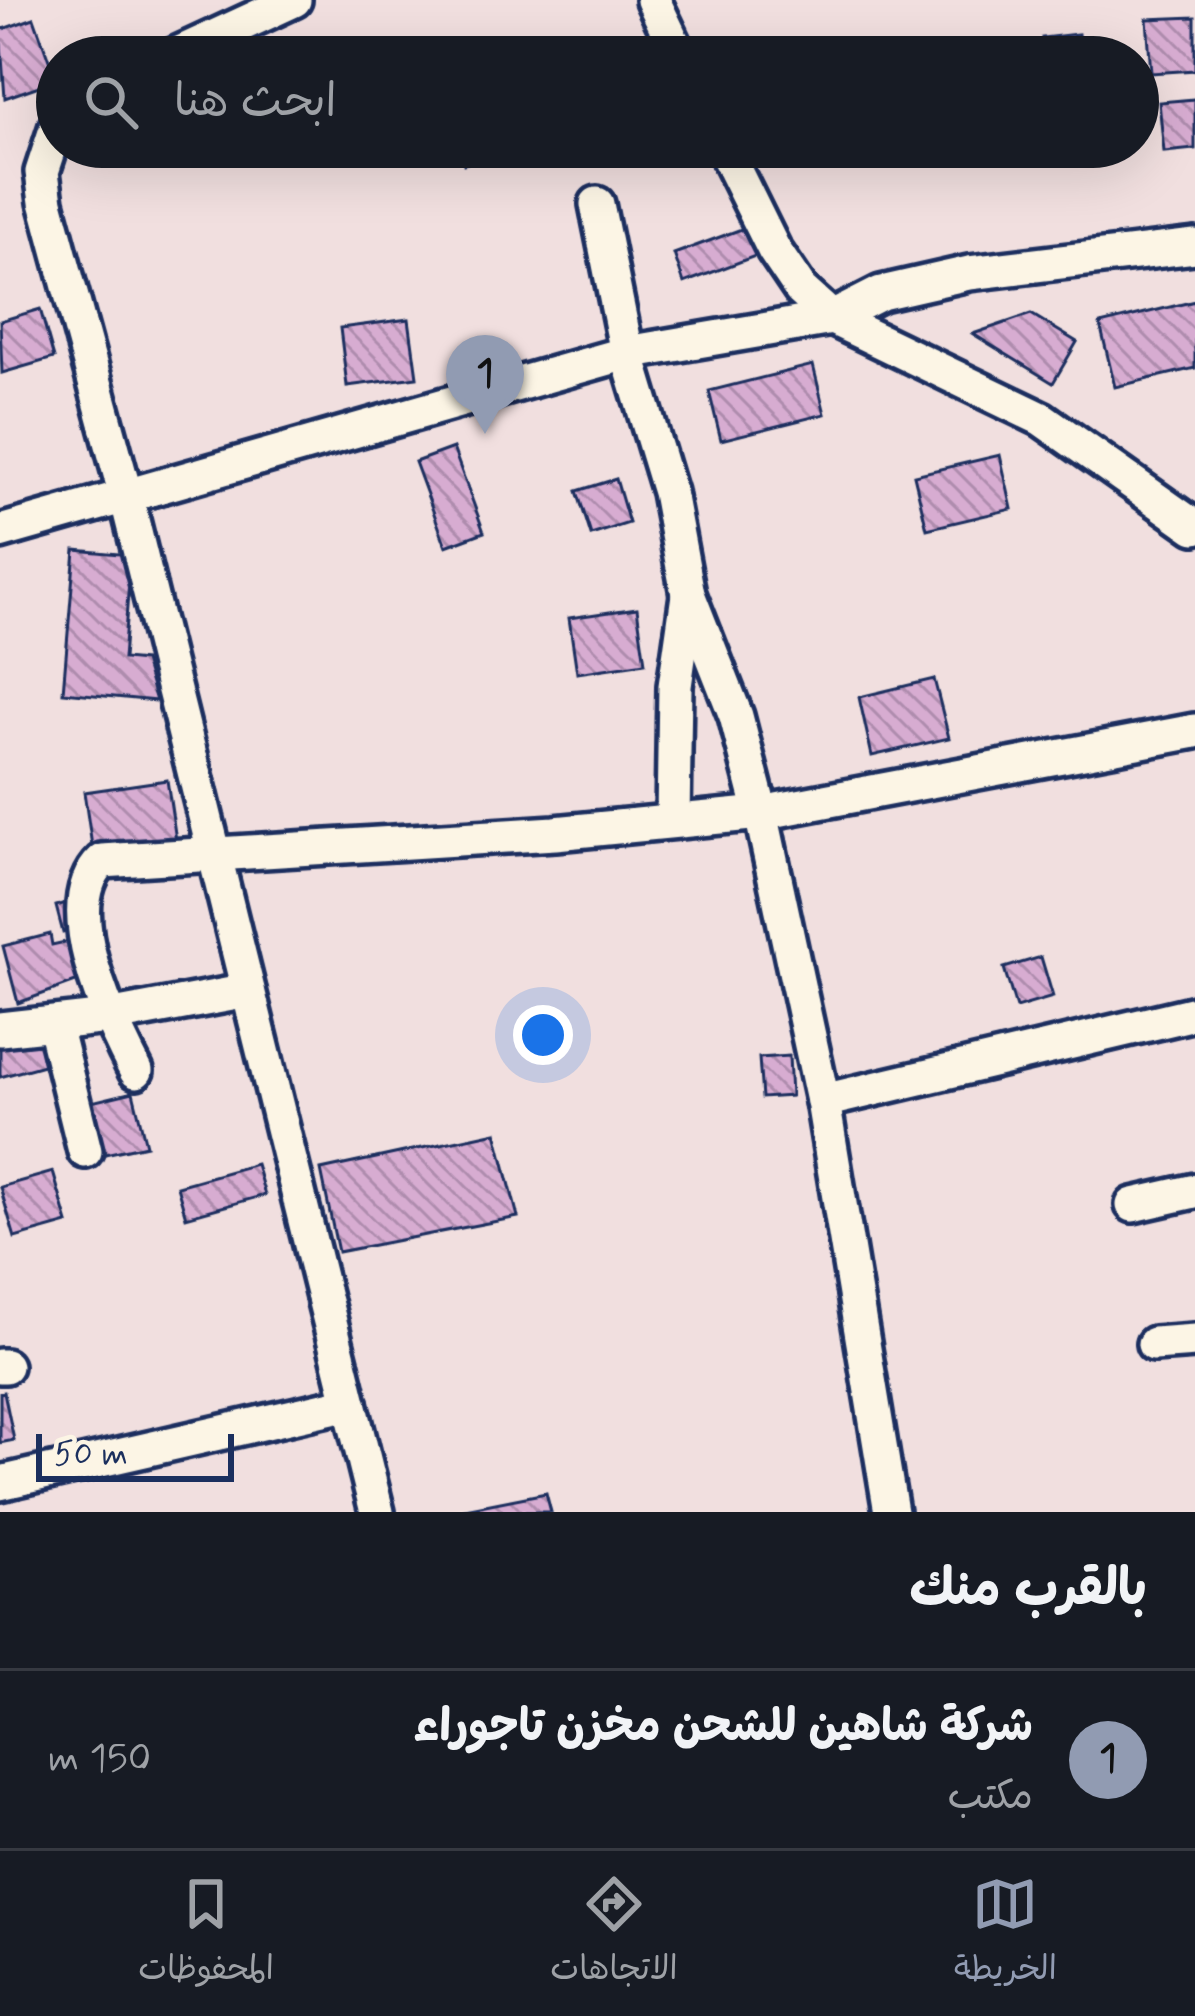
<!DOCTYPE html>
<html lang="ar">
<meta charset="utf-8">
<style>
body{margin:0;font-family:Mynerve,"Playpen Sans Arabic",sans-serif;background:#242831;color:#f1f3f6;direction:rtl}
.scale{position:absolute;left:36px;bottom:30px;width:198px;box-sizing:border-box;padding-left:12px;border:6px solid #1b2f5e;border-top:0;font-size:33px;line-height:42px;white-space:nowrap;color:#1b2f5e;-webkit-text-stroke:9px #fcf5e5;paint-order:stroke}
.you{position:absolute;left:543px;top:1035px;width:42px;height:42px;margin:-30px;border:9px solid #fff;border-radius:50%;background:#1a73e8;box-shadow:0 0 0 18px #1a73e833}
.badge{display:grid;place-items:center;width:78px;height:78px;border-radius:50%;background:#919bb2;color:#111;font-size:39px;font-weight:700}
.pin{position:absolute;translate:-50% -99px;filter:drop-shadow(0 3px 6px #0008)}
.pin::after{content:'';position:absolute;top:63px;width:42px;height:36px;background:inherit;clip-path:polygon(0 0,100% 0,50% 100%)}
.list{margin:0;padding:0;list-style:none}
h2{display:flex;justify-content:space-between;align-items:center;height:156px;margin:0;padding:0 48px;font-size:51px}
h2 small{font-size:39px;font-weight:400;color:#9ea1a6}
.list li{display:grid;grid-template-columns:78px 1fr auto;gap:36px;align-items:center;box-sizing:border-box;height:180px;padding:0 48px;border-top:3px solid #363941}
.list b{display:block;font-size:45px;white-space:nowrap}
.list p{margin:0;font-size:39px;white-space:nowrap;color:#9ea1a6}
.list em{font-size:39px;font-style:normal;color:#9ea1a6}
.icon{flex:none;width:66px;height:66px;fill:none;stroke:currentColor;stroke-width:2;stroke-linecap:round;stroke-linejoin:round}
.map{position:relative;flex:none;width:1195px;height:1512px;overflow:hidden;direction:ltr}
.search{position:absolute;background:#171b24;box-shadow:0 12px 48px #0002;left:36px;right:36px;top:36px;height:132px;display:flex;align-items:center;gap:30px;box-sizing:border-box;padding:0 42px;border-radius:66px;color:#9ea1a6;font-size:45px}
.sheet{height:336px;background:#171b24}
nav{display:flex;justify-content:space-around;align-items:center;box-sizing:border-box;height:168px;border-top:3px solid #363941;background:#171b24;font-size:33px;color:#9ea1a6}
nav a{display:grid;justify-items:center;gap:6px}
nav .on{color:#919bb2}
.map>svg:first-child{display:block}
.building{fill:url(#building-back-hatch);stroke:#1b2f5e;stroke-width:3}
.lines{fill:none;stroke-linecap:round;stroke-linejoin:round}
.minor-casing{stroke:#1b2f5e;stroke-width:42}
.minor{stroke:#fcf5e5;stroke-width:33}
</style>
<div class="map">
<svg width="1195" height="1512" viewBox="0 0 1195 1512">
<defs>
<pattern id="building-back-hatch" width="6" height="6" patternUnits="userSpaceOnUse" patternTransform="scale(3)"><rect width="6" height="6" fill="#d7acd1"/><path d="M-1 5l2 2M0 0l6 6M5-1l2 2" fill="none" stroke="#ae8cad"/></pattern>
</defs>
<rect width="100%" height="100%" fill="#f1dfdf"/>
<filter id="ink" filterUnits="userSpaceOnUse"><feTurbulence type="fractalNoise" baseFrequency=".00833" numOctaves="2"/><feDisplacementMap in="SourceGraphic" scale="24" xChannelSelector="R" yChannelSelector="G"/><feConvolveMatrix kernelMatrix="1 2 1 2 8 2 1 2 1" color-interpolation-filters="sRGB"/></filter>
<g filter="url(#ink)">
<g class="building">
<path d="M1195,17V70L1151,73L1147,19Z"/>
<path d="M34,18L56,80L5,98L0,30Z"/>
<path d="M1078,34L1081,57H1044L1042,38Z"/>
<path d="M1195,99V149L1164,152L1159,102Z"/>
<path d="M460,147H525L464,164Z"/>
<path d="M747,227L758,255L684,283L674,254Z"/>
<path d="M1195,301V368L1115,387L1100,324Z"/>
<path d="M40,309L54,358L2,373L0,321Z"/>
<path d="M1031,314L1077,342L1053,383L973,334Z"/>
<path d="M409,319L417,377L347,386L340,328Z"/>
<path d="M813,365L825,414L721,440L709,391Z"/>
<path d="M453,448L484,532L446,546L415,462Z"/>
<path d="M1000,455L1012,509L927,529L914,475Z"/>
<path d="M616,479L629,523L591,535L577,491Z"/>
<path d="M75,550L131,555L123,659L144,661L156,701L63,692Z"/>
<path d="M637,608L645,663L577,673L569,618Z"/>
<path d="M934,679L949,738L872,756L859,697Z"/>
<path d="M167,780L176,840L93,853L84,792Z"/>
<path d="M73,901L81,928L63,933L56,906Z"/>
<path d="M50,934L52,945L74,940L84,979L18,1003L3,946Z"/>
<path d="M1041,957L1053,997L1016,1008L1004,968Z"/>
<path d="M44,1036L51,1063L0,1077V1048Z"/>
<path d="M789,1056L791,1096L762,1098L759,1058Z"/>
<path d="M133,1092L146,1145L96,1156L83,1104Z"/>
<path d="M496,1132L518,1217L338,1252L321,1170Z"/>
<path d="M256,1164L265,1195L186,1217L177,1186Z"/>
<path d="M53,1172L68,1223L15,1238L0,1187Z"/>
<path d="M4,1392L14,1440L0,1443V1393Z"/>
<path d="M546,1493L551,1512H450Z"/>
</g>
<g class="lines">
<defs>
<g id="minor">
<path d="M653,0L680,57"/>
<path d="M171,57L294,0"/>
<path d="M57,126L42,172L46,202L127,500L377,1512"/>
<path d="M723,147L774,250L801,290L832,318L1042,419L1195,527"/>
<path d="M597,204L627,353L669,492L688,594L736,716L761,813L823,1101L891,1512"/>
<path d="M0,532L627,353L832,318L881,293L969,273L1195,246"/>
<path d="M673,820L675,686L688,595"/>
<path d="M54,1025L85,1151"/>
<path d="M0,1029L108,1017L248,991"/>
<path d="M136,1071C110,1021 55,906 102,861L555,833L761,813L1195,731"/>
<path d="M823,1101L1195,1013"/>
<path d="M1133,1205L1195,1191"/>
<path d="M1154,1344L1195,1341"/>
<path d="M0,1366H5"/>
<path d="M0,1483L350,1403"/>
</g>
</defs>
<use href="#minor" class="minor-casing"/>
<use href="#minor" class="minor"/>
</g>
</g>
</svg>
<div class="scale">50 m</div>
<div class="you"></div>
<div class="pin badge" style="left:485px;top:434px">1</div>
<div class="search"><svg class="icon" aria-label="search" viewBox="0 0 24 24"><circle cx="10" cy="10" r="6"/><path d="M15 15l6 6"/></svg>ابحث هنا</div>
</div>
<section class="sheet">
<h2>بالقرب منك<small></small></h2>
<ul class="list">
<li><span class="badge">1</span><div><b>شركة شاهين للشحن مخزن تاجوراء</b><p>مكتب</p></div><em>150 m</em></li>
</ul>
</section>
<nav>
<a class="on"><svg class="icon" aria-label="map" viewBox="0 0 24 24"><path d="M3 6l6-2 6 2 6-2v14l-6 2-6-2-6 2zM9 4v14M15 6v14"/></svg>الخريطة</a>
<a><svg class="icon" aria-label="directions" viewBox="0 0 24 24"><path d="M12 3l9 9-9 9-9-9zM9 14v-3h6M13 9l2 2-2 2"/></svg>الاتجاهات</a>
<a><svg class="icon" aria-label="saved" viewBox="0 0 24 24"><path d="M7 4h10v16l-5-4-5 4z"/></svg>المحفوظات</a>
</nav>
